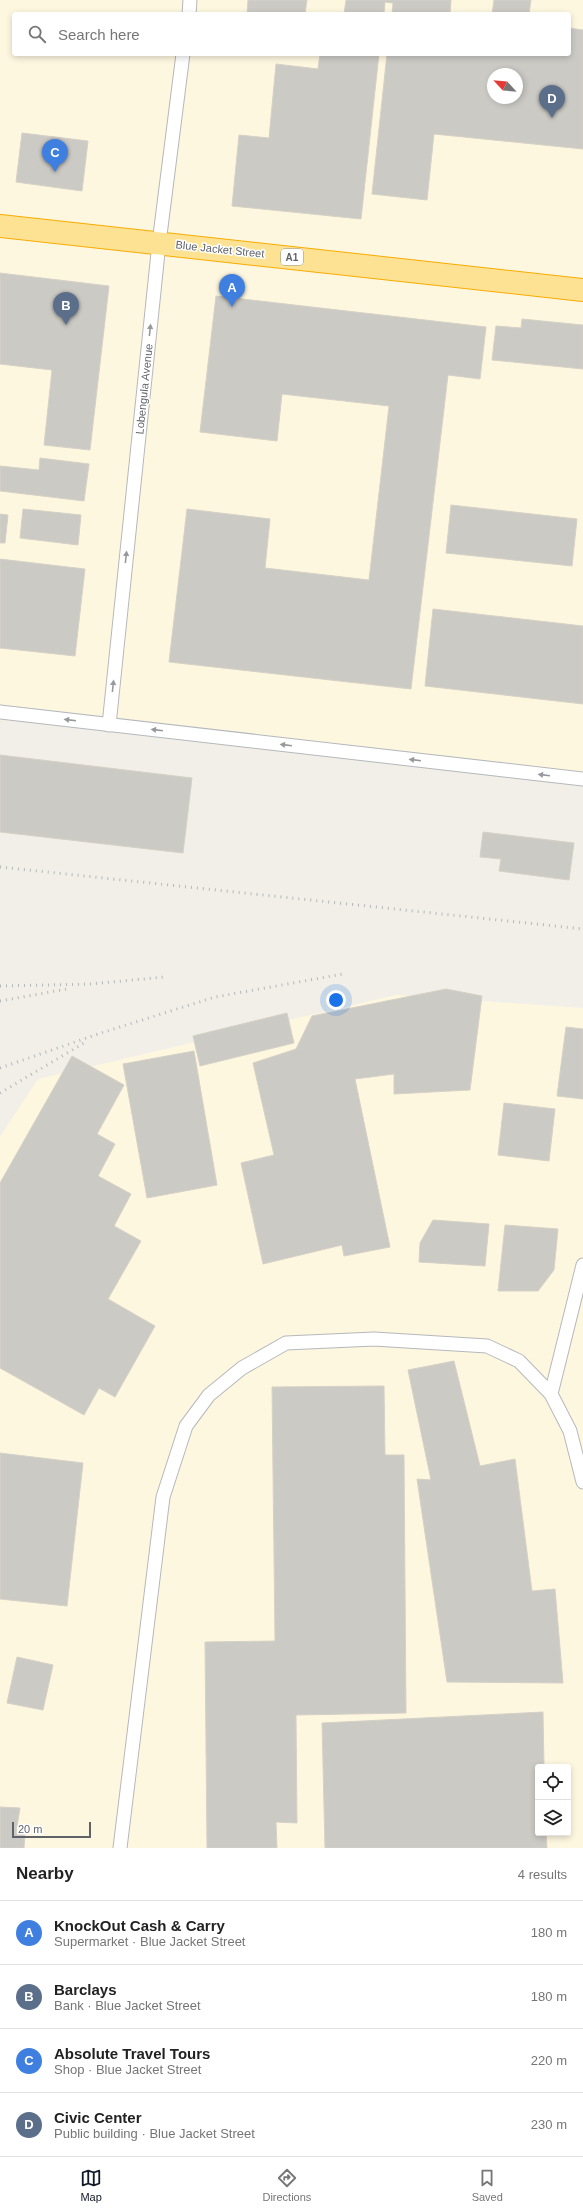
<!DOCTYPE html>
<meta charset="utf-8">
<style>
body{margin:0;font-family:Arial,sans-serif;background:#f2f2f2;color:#222}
.controls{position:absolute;right:12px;bottom:12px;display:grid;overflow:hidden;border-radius:4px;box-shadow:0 2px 6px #0003}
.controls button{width:36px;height:36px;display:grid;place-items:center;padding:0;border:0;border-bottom:1px solid #e0e0e0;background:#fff;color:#222;font:20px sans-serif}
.compass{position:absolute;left:487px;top:68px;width:36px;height:36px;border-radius:50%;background:#fff;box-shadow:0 2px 6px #0003;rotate:296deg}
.scale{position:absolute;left:12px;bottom:10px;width:79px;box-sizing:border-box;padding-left:4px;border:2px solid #5f6368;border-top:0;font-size:11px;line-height:14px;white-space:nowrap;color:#5f6368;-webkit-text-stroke:3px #fff;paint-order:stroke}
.you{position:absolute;left:336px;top:1000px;width:14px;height:14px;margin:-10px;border:3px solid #fff;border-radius:50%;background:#1a73e8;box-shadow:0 0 0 6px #1a73e833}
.badge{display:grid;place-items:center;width:26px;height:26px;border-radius:50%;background:#111827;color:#fff;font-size:13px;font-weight:700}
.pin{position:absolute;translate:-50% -33px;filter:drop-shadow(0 1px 2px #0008)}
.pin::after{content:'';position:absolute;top:21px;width:14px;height:12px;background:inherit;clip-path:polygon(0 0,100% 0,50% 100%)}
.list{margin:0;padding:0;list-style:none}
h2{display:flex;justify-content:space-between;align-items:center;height:52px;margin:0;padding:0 16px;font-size:17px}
h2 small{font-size:13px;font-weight:400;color:#767676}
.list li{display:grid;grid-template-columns:26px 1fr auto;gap:12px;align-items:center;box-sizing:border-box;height:64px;padding:0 16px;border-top:1px solid #e0e0e0}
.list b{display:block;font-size:15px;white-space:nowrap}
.list p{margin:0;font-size:13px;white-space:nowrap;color:#767676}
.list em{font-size:13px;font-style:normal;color:#767676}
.icon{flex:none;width:22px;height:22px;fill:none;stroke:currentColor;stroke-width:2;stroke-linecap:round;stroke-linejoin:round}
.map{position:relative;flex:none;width:583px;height:1848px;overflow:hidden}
.search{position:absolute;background:#fff;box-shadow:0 2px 6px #0003;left:12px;right:12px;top:12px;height:44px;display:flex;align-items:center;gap:10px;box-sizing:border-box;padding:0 14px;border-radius:4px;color:#767676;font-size:15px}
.sheet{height:308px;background:#fff}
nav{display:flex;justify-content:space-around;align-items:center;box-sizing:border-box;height:56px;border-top:1px solid #e0e0e0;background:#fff;font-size:11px;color:#767676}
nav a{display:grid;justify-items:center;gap:2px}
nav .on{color:#111827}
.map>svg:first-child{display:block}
.commercial{fill:#fef7e0;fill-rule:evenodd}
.building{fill:#cccac5;stroke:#d6d1c6;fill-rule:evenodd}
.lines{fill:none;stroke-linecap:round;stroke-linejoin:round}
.lane-casing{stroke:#b5b8bc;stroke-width:15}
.highway-casing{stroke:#f9ab00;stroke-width:24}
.lane{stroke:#fff;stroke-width:13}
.highway{stroke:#fde293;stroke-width:22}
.rail{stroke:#b6b7b8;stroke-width:3;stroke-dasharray:1 5;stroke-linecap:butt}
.oneway{fill:#979a9d}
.labels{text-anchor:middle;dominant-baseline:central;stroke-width:3;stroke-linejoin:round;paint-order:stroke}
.shield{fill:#fff;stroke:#8f9295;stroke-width:1}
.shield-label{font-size:10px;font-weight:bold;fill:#5f6368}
.street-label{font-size:11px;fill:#5f6368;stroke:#fff}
</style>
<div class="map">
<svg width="583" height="1848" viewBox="0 0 583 1848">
<rect width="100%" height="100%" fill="#f1efe8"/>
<g class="commercial">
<path d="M0,0H583V779L0,712ZM14,14H569V54H14ZM493,74H517V98H493Z"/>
<path d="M396,995L583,1008V1848H0V1137L38,1079ZM538,1767H568V1833H538Z"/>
</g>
<g class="building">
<path d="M248,0H307L305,14H247Z"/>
<path d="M346,0H451L450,14H392L393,3L385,2L384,14H344Z"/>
<path d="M494,0H531L529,14H492Z"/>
<path d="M569,28L583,30V149L434,134L427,200L372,194L387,54H569ZM493,74H517V98H493Z"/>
<path d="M320,54H379L361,219L232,206L239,135L269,138L276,64L318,69Z"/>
<path d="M22,133L88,141L82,191L16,182Z"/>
<path d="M0,273L109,286L90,450L44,445L52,370L0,364Z"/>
<path d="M216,296L486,327L480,379L448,375L411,689L169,662L187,509L270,519L265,568L369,580L389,406L282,394L277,441L200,432Z"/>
<path d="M522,319L583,325V369L492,360L496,326L521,328Z"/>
<path d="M40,458L89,464L84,501L0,491V466L39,470Z"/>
<path d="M451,505L577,519L572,566L446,553Z"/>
<path d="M23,509L81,515L78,545L20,538Z"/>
<path d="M0,514L8,515L5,543H0Z"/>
<path d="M0,559L85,569L75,656L0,648Z"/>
<path d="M433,609L583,626V704L425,686Z"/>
<path d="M0,755L192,778L183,853L0,832Z"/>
<path d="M483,832L574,843L569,880L499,871L501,859L480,857Z"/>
<path d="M446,989L482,996L470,1090L394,1094V1074L355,1079L390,1247L344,1256L342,1245L263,1264L241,1163L274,1155L253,1063L296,1049L312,1016Z"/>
<path d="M287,1013L294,1043L200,1066L193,1036Z"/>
<path d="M566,1027L583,1029V1099L557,1096Z"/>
<path d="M194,1051L217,1185L147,1198L123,1064Z"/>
<path d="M72,1056L124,1085L97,1134L115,1144L98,1176L131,1194L114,1226L141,1241L108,1299L155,1326L115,1397L99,1388L84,1415L0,1368V1183Z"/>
<path d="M504,1103L555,1109L549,1161L498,1155Z"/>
<path d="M433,1220L489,1224L485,1266L419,1262L420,1243Z"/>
<path d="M505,1225L558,1229L554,1270L538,1291H498Z"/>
<path d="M454,1361L480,1466L515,1459L532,1591L555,1589L563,1683L447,1682L417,1479L431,1480L408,1370Z"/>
<path d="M384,1386L385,1455H404L406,1713L296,1715L297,1823L276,1822L277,1848H207L205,1642L275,1641L272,1387Z"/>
<path d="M0,1453L83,1463L67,1606L0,1599Z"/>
<path d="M17,1657L53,1665L43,1710L7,1703Z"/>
<path d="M543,1712L544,1767H538V1833H546L547,1848H325L322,1723Z"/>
<path d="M0,1807L20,1808L16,1833L25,1834L24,1848H0Z"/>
</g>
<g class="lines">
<defs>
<g id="lane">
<path d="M189,14L190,0"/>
<path d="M0,712L583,779"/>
<path d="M109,725L159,243L183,54"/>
<path d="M551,1394L583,1265"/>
<path d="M120,1848L163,1497L186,1426L209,1395L242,1368L286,1343L374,1339L487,1346L519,1361L551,1394L570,1431L583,1482"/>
</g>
<path id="highway" d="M0,226L583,290"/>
</defs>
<use href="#lane" class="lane-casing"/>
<use href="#highway" class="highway-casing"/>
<use href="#lane" class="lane"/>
<use href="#highway" class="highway"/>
<g class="rail">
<path d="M0,867L583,929"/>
<path d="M0,986L90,984L165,977"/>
<path d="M0,1001L67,989"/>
<path d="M0,1068L101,1033L215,997L343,974"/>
<path d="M0,1093L84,1043"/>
</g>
</g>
<defs><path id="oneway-solid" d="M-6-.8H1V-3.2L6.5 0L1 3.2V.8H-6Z"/></defs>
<g class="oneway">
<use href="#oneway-solid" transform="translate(150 330) rotate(-84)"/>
<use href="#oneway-solid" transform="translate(126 557) rotate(-84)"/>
<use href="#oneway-solid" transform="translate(113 686) rotate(-84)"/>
<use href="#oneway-solid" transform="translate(70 720) rotate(-173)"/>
<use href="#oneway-solid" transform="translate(157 730) rotate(-173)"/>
<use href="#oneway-solid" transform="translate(286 745) rotate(-173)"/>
<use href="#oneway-solid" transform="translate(415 760) rotate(-173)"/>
<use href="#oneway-solid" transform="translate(544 775) rotate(-173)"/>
</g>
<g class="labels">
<rect class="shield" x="281" y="249" width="22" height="16" rx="3"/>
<g class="shield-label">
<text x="292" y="257">A1</text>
</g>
<g class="street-label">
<text transform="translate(220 249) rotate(6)">Blue Jacket Street</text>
<text transform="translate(144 389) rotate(-84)">Lobengula Avenue</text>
</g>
</g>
</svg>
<div class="controls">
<button><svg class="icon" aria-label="locate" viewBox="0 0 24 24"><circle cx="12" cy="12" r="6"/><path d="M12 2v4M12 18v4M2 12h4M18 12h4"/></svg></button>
<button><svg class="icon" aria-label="layers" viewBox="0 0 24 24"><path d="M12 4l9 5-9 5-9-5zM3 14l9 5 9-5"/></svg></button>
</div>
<svg class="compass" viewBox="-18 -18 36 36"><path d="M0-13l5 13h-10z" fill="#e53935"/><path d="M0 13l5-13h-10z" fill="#767676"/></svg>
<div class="scale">20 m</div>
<div class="you"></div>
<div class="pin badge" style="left:232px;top:307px;background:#3f7fe0">A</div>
<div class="pin badge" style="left:66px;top:325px;background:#5c6f8a">B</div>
<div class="pin badge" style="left:55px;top:172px;background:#3f7fe0">C</div>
<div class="pin badge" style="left:552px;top:118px;background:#5c6f8a">D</div>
<div class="search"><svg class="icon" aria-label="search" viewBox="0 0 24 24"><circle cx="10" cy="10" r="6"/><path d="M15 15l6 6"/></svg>Search here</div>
</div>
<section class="sheet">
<h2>Nearby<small>4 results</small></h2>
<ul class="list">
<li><span class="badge" style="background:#3f7fe0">A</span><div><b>KnockOut Cash &amp; Carry</b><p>Supermarket · Blue Jacket Street</p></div><em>180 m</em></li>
<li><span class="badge" style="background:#5c6f8a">B</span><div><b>Barclays</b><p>Bank · Blue Jacket Street</p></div><em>180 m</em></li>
<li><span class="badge" style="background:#3f7fe0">C</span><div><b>Absolute Travel Tours</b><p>Shop · Blue Jacket Street</p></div><em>220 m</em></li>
<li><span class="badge" style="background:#5c6f8a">D</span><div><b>Civic Center</b><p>Public building · Blue Jacket Street</p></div><em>230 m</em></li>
</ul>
</section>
<nav>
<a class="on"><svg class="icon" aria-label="map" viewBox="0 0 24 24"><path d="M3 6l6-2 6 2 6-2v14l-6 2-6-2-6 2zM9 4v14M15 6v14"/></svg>Map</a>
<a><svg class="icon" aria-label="directions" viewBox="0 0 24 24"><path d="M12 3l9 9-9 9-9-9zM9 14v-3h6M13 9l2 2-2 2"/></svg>Directions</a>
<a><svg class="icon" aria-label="saved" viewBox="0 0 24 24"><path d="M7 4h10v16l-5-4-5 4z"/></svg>Saved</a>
</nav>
